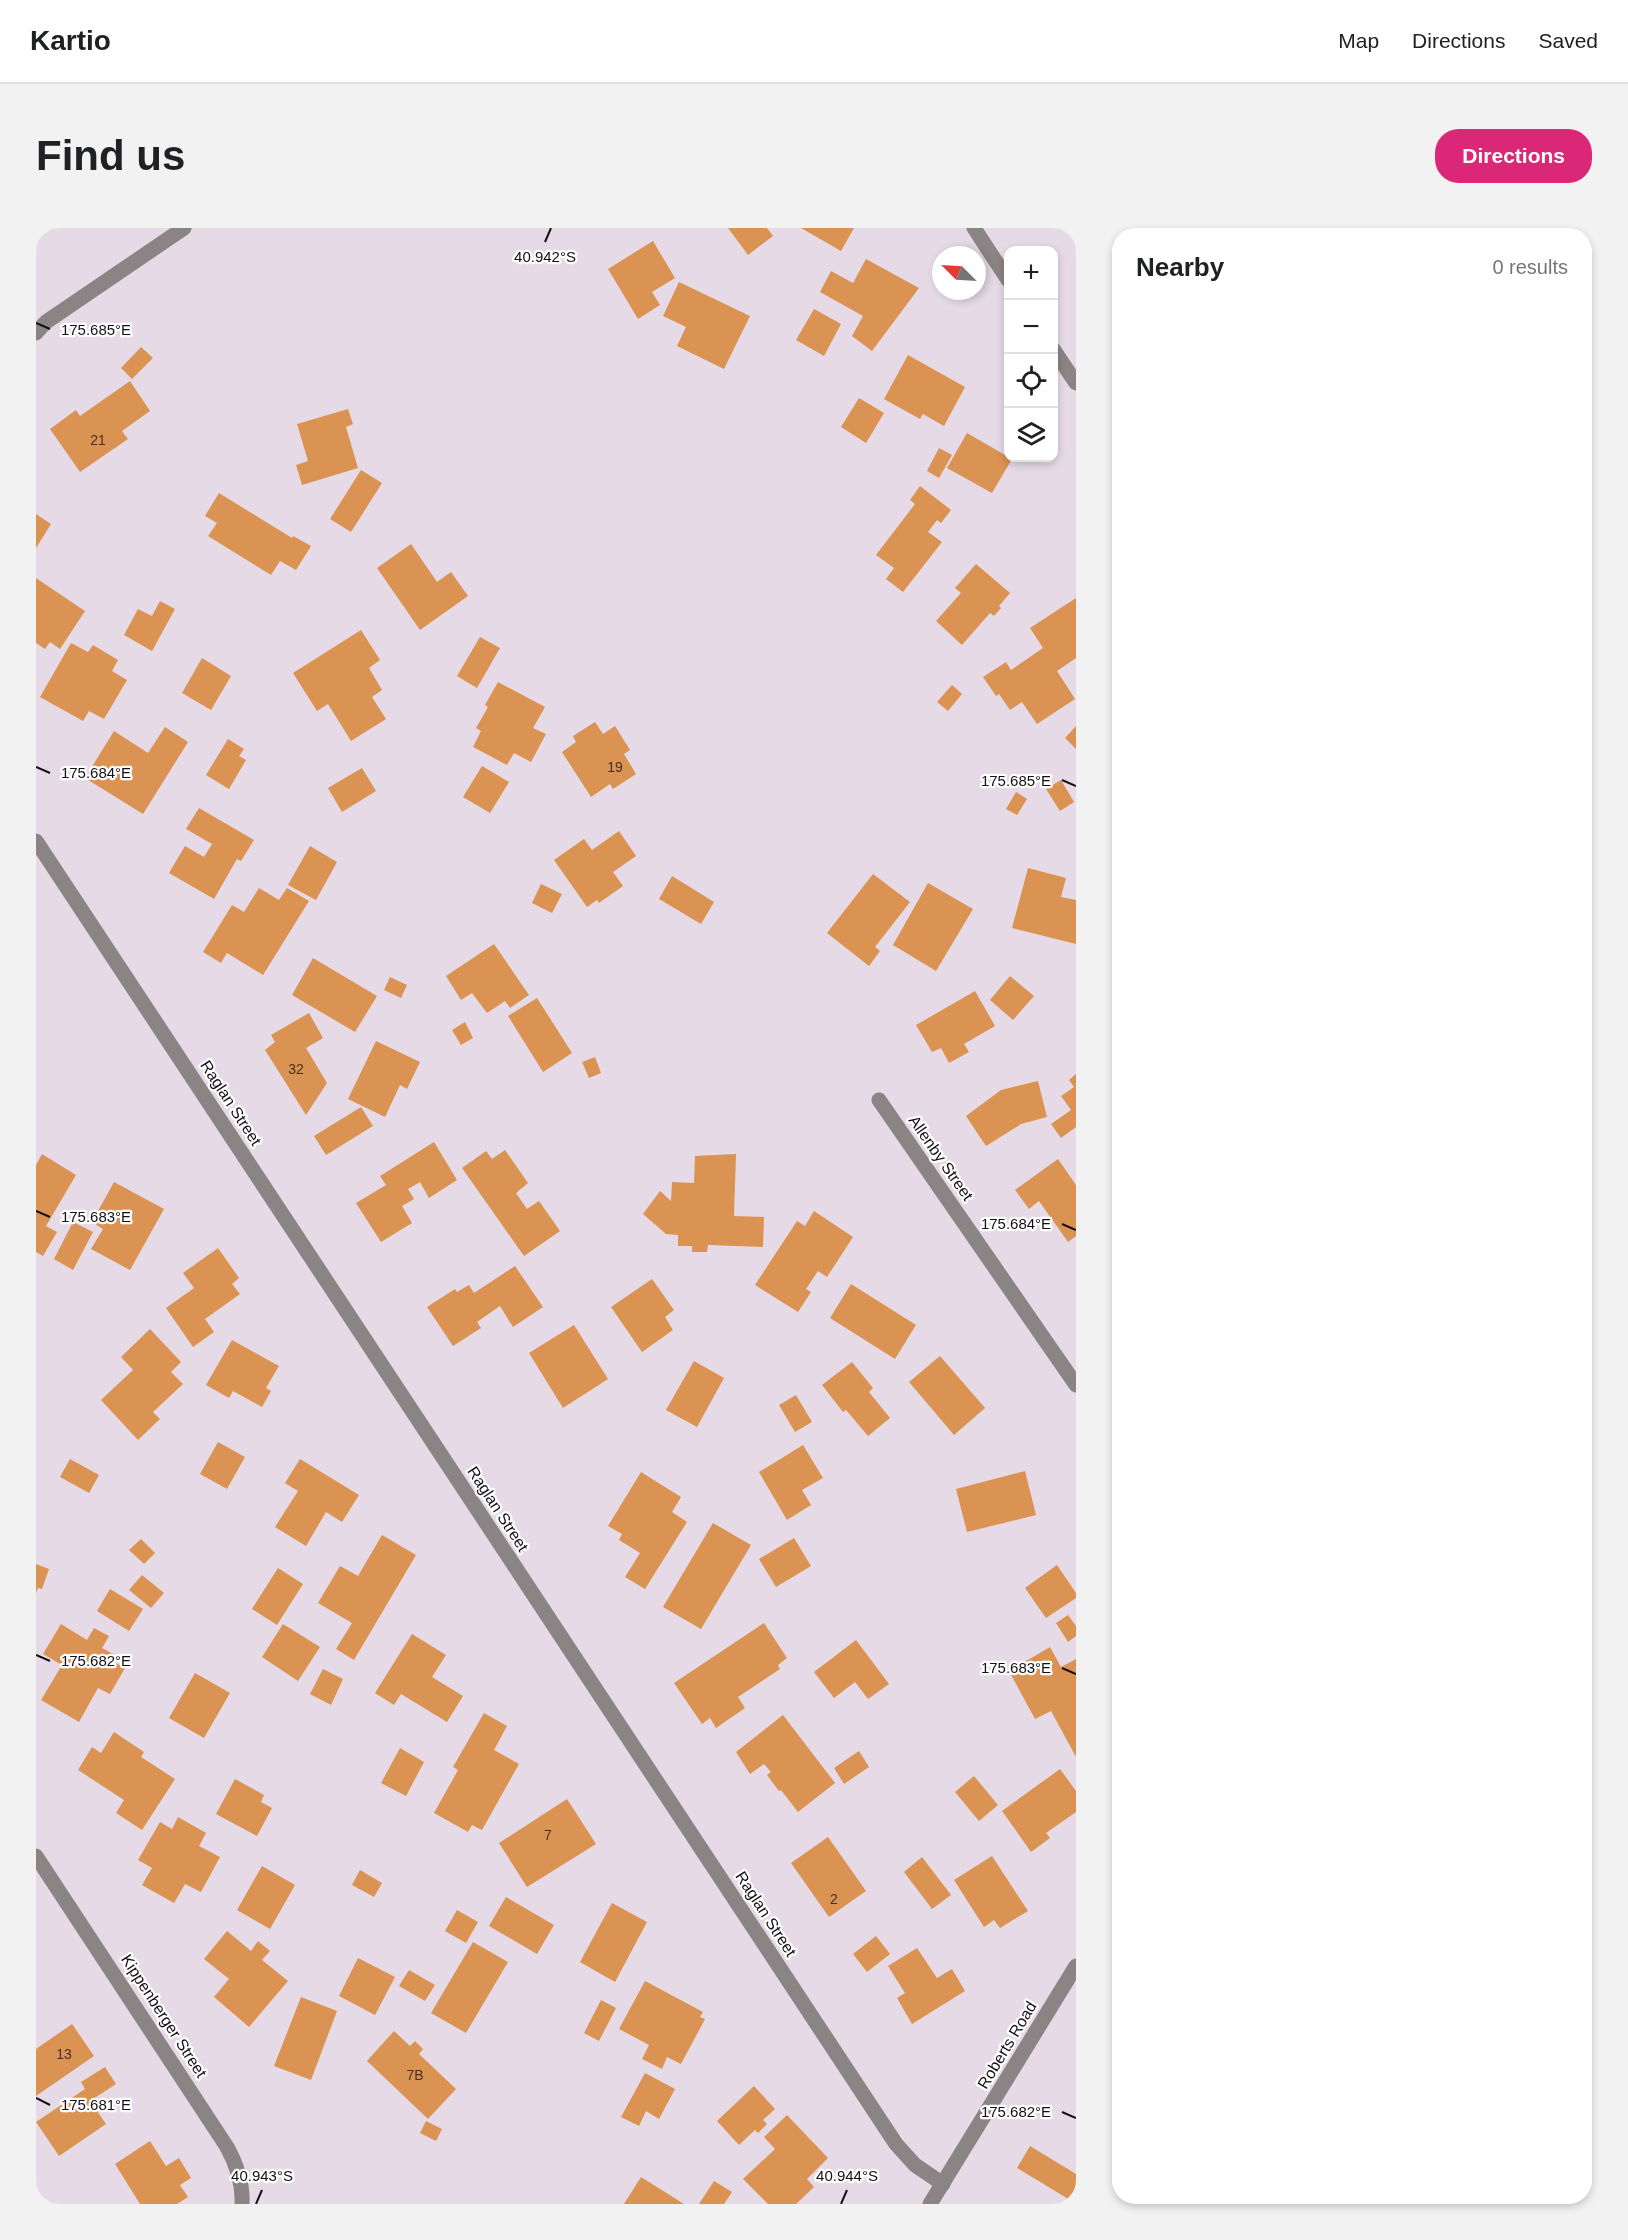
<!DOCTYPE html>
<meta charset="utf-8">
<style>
body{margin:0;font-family:Helvetica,sans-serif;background:#f2f2f2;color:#202124}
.controls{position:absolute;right:18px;top:18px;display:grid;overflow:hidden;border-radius:12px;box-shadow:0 3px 9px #0003}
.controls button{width:54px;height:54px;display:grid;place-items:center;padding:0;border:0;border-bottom:2px solid #e0e0e0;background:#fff;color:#202124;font:30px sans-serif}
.compass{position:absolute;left:896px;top:18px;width:54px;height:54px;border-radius:50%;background:#fff;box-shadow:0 3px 9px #0003;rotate:294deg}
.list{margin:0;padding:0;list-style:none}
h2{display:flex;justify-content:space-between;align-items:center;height:78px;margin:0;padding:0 24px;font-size:26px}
h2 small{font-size:20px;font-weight:400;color:#757577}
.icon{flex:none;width:33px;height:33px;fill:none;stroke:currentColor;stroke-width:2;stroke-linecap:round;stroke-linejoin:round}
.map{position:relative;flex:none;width:1040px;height:1976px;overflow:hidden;border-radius:24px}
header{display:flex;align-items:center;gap:36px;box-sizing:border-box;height:84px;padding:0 30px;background:#fff;border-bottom:2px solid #e0e0e0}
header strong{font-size:28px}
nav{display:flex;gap:33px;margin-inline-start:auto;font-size:21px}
.intro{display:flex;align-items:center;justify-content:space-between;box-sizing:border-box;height:144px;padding:0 36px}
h1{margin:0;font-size:42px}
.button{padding:15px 27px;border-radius:24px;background:#db2777;color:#fff;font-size:21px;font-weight:700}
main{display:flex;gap:36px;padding:0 36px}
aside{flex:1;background:#fff;border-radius:24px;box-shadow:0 3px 9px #0003}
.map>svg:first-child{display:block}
.building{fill:#db9353}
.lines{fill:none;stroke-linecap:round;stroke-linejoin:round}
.minor{stroke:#8b8485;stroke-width:15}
.ticks{fill:none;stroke:#141014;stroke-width:2}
.labels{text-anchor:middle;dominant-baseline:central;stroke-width:4.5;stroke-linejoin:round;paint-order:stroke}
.number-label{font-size:14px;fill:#463124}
.street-label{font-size:16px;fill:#141014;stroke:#fff}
.ticks-label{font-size:15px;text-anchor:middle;fill:#141014;stroke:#fff;stroke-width:4.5;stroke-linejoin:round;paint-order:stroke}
</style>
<header>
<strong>Kartio</strong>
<nav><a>Map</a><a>Directions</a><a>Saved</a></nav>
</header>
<div class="intro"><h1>Find us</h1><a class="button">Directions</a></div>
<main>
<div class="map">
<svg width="1040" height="1976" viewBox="0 0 1040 1976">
<rect width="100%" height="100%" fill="#e5dae5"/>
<g class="building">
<path d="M692,0H731L737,8L712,27Z"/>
<path d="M765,0H818L805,23Z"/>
<path d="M617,13L639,50L616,64L624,77L602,91L572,41Z"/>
<path d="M830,31L883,60L836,123L816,108L827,88L784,64L795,43L817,55Z"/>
<path d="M643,54L714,88L688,141L641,118L650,99L627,88Z"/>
<path d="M778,81L805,96L788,128L760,112Z"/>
<path d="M105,119L117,130L96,151L85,140Z"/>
<path d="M872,127L929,159L908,198L887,186L884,191L848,171Z"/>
<path d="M94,153L114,183L86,203L92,211L44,244L14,201L40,182L44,188Z"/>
<path d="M823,170L848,185L830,215L805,199Z"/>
<path d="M312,181L317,196L310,199L322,240L266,257L260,237L272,233L261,196Z"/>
<path d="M931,205L976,231L956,265L911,240Z"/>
<path d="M903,220L916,227L903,250L891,243Z"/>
<path d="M325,242L346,255L315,304L294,291Z"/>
<path d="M884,258L915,282L905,295L901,292L892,304L906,314L867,364L850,351L858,340L840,327L879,276L874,272Z"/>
<path d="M183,265L256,310L257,308L275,318L260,342L244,333L235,347L172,308L181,295L169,288Z"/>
<path d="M0,286L15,296L0,320Z"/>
<path d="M375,316L401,354L415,344L432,368L384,402L341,340Z"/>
<path d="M940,336L974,365L963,378L965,380L958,388L954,385L926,417L900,393L925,365L919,360Z"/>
<path d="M0,350L49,383L24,421L14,414L9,421L0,415Z"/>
<path d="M1040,370V430L1021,443L1039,471L1001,496L986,474L974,482L963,466L960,468L947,449L970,434L975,442L1007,420L994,400Z"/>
<path d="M124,373L139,381L116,423L88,407L102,381L116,388Z"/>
<path d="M325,402L344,432L333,440L346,462L336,469L350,491L315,513L292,476L281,483L257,445Z"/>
<path d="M444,409L464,420L441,460L421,448Z"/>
<path d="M35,415L52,424L57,417L82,432L76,443L91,452L68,491L53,483L47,493L4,469Z"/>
<path d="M166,430L195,448L175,482L146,465Z"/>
<path d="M462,454L509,479L497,500L510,506L495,534L478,525L471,537L437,519L445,503L440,500L452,479L449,477Z"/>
<path d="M916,457L926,466L912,483L901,474Z"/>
<path d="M559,494L567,506L579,498L594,522L588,526L600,546L577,561L574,556L555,569L526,524L540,514L537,508Z"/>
<path d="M1040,498V521L1029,510Z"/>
<path d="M129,499L152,514L107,586L49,550L78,503L112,525Z"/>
<path d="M192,511L208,521L203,528L210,532L193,561L170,547Z"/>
<path d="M446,538L473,554L454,585L427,569Z"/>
<path d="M326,540L340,563L306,584L292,560Z"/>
<path d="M1025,552L1038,574L1024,583L1010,561Z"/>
<path d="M980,564L991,571L981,587L970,581Z"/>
<path d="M163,580L218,612L205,633L201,631L178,671L133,645L149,618L168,629L176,616L150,601Z"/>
<path d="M583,603L600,628L577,644L587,658L563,675L561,672L551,679L518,632L548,611L556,622Z"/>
<path d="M274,618L301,634L280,672L252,657Z"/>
<path d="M992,640L1030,650L1025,669L1040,672V716L976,700Z"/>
<path d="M837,646L874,674L839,719L844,723L833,738L791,705Z"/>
<path d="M636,648L678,674L665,696L623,671Z"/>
<path d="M892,655L937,681L900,743L857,717Z"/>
<path d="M505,656L526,666L516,685L496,675Z"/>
<path d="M223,660L243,672L251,660L273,673L227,747L191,725L185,735L167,724L196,677L208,684Z"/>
<path d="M458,716L493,767L474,780L469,773L451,785L436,765L425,772L410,748Z"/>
<path d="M277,730L341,768L319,804L256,767Z"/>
<path d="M974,748L998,768L977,792L954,772Z"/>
<path d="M354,749L371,757L365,770L348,762Z"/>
<path d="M939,763L959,798L928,816L933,824L913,835L905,820L896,824L880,797Z"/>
<path d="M501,770L536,825L507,844L472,788Z"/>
<path d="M273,785L287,810L270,820L291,855L270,887L229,822L239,814L235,807Z"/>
<path d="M429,794L437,810L425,817L416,802Z"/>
<path d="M340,813L384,834L371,861L364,857L349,889L312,871Z"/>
<path d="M559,829L565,845L553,850L546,834Z"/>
<path d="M1040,846V899L1025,910L1015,896L1035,882L1025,868L1038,859L1033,852Z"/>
<path d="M1002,853L1011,889L985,896L950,918L930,888L965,862Z"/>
<path d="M325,879L337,898L290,927L278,908Z"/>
<path d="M398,914L421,952L393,970L384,954L372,961L378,971L366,978L376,995L345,1014L320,975L350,957L344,948Z"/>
<path d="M469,922L492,955L480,965L491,981L503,973L524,1003L488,1028L426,940L450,923L456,931Z"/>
<path d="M6,926L40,947L10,998L21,1004L7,1028L0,1024V937Z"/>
<path d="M700,926L698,988L728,989L727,1019L672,1017L671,1024H656V1018H642V1007L630,1006L607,986L624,963L635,973L636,954L658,955L659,928Z"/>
<path d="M1022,931L1040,957V1008L1032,1014L1003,973L993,981L979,962Z"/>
<path d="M78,954L128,981L94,1042L55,1021L67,1001L56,994Z"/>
<path d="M778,983L817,1009L791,1049L782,1043L770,1061L775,1064L762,1084L719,1057L761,993L769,998Z"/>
<path d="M37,994L57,1004L37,1042L18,1031Z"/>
<path d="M182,1020L203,1050L196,1056L204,1066L169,1091L178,1104L157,1119L130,1080L158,1060L147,1045Z"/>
<path d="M479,1038L507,1079L477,1099L464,1078L441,1094L445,1100L417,1118L391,1079L419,1061L421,1064L433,1057L438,1065Z"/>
<path d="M616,1051L638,1082L629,1089L637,1102L606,1124L575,1079Z"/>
<path d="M815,1056L880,1097L859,1131L794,1090Z"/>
<path d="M538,1097L572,1151L527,1180L493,1125Z"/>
<path d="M114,1101L145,1134L135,1144L147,1156L117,1184L124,1191L102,1212L65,1172L97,1142L85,1129Z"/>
<path d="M196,1112L243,1138L230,1160L235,1163L226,1179L197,1163L193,1170L170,1157Z"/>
<path d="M904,1128L949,1180L918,1207L873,1154Z"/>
<path d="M658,1133L688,1150L661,1199L630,1182Z"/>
<path d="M816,1134L837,1160L833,1164L854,1190L832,1208L810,1182L807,1184L786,1157Z"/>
<path d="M760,1167L776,1194L759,1204L743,1177Z"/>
<path d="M182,1214L209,1229L191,1261L164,1246Z"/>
<path d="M767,1217L787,1250L766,1262L775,1277L751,1292L723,1244Z"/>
<path d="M34,1231L63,1247L53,1265L24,1249Z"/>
<path d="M264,1231L323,1267L306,1294L290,1284L270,1318L239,1299L262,1263L249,1255Z"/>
<path d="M989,1243L1000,1287L931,1304L920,1261Z"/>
<path d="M605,1244L645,1269L636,1284L651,1294L609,1361L589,1349L604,1325L583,1312L586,1306L572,1298Z"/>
<path d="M677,1295L715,1317L665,1401L627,1379Z"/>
<path d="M346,1307L380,1327L318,1432L300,1421L316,1395L282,1375L304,1338L322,1348Z"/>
<path d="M758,1310L775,1338L740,1359L723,1331Z"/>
<path d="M105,1311L119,1325L108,1336L93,1322Z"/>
<path d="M0,1336L13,1341L6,1361L2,1360L0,1365Z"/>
<path d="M1021,1337L1040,1365V1370L1010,1390L989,1360Z"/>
<path d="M242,1340L267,1356L241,1397L216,1381Z"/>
<path d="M106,1347L128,1365L115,1380L93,1362Z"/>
<path d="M74,1361L107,1381L93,1403L61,1383Z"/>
<path d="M1032,1387L1040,1398V1408L1032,1414L1020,1395Z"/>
<path d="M728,1395L751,1430L742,1437L744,1441L702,1469L709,1480L680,1500L674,1490L666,1496L638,1455Z"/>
<path d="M25,1396L51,1412L58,1400L73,1408L66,1420L79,1427L76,1433L89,1440L74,1466L62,1460L43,1494L5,1472L26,1437L7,1426Z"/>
<path d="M247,1396L284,1419L262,1453L226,1429Z"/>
<path d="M376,1406L410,1427L396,1449L427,1468L411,1494L365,1466L358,1477L339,1465Z"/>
<path d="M820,1412L853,1456L832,1471L819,1454L798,1470L778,1444Z"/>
<path d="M1014,1419L1025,1439L1040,1431V1529L1015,1483L999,1491L973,1443Z"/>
<path d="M287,1441L307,1451L295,1477L274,1466Z"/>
<path d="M159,1445L194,1465L168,1510L133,1490Z"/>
<path d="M448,1485L471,1498L458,1522L483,1536L446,1602L436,1597L432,1604L398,1585L422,1542L417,1539Z"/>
<path d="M747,1487L799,1555L762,1584L745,1562L743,1563L731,1547L735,1544L728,1536L714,1546L700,1524Z"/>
<path d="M78,1504L108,1524L105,1529L139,1551L106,1602L80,1585L88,1572L42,1542L56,1519L65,1525Z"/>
<path d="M364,1520L388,1534L370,1568L345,1555Z"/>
<path d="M823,1523L833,1539L808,1556L798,1540Z"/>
<path d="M1024,1541L1040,1563V1584L1010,1605L1014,1610L995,1624L966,1583Z"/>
<path d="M938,1548L962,1577L943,1593L919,1564Z"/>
<path d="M199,1551L228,1567L225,1574L236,1580L221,1608L180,1586Z"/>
<path d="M531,1571L560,1616L491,1659L463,1615Z"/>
<path d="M142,1589L170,1605L163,1618L184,1629L165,1664L149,1656L138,1675L106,1657L116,1640L102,1632L124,1594L136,1601Z"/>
<path d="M792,1609L830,1663L793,1689L755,1635Z"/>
<path d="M956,1628L992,1683L964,1700L958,1692L948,1699L918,1652Z"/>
<path d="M886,1629L915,1667L896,1681L868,1644Z"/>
<path d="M226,1638L259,1657L234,1701L201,1682Z"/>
<path d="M324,1642L346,1655L338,1669L316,1657Z"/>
<path d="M470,1669L518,1697L501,1726L453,1698Z"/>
<path d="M576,1675L611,1694L579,1754L544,1734Z"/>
<path d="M421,1682L442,1694L430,1715L409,1703Z"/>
<path d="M191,1703L215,1723L222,1713L234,1723L226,1732L252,1753L213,1799L178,1769L193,1751L168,1731Z"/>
<path d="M840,1708L854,1726L831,1744L817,1726Z"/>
<path d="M437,1714L472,1734L430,1805L395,1785Z"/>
<path d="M881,1720L901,1750L916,1741L929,1763L876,1796L861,1770L869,1765L852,1738Z"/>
<path d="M322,1730L359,1749L339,1787L303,1768Z"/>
<path d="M373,1742L399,1757L389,1773L363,1758Z"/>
<path d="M609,1753L667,1784L664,1789L669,1791L645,1836L631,1829L626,1841L606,1831L613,1817L583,1801Z"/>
<path d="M265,1769L301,1783L275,1852L238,1838Z"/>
<path d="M565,1772L580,1780L563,1813L548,1805Z"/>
<path d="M36,1796L58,1828L0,1868V1821Z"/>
<path d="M358,1803L374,1818L379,1813L387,1821L383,1826L420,1861L392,1891L331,1833Z"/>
<path d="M69,1839L80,1856L54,1873L70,1896L23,1928L0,1894L49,1861L45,1854Z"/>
<path d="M609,1845L639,1861L623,1891L610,1883L603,1898L585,1889Z"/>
<path d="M718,1858L739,1881L727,1892L731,1896L722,1905L719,1902L703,1917L681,1893Z"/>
<path d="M751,1887L792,1930L771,1951L778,1959L760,1976H732L707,1951L739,1921L728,1909Z"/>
<path d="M390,1893L406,1901L400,1913L384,1905Z"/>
<path d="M114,1913L130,1938L143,1930L155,1950L144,1957L152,1969L141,1976H104L79,1936Z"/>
<path d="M994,1918L1040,1946V1962L1034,1972L981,1940Z"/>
<path d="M605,1949L648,1976H588Z"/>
<path d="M678,1953L696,1964L688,1976H663Z"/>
</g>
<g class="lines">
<g class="minor">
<path d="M938,0L972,52"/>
<path d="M0,105L10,94L148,0"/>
<path d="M1017,121L1040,155"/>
<path d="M0,613L860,1916L879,1937L907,1956"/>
<path d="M843,872L1040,1157"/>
<path d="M0,1628L191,1919C201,1937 207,1955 206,1976"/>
<path d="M894,1976L1040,1738"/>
</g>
</g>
<path class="ticks" d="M509,14L515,0M0,95L14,101M0,539L14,545M1026,552L1040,558M0,983L14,989M1026,996L1040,1002M0,1427L14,1433M1026,1440L1040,1446M0,1870L14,1877M1026,1884L1040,1890M220,1976L226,1962M805,1976L811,1962"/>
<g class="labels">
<g class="number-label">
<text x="62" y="212">21</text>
<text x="579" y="539">19</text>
<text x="260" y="841">32</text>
<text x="512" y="1607">7</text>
<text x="798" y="1671">2</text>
<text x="28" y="1826">13</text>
<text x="379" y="1847">7B</text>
</g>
<g class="street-label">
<text transform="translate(195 875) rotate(57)">Raglan Street</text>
<text transform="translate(905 930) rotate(55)">Allenby Street</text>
<text transform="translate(462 1281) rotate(57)">Raglan Street</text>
<text transform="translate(730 1686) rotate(57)">Raglan Street</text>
<text transform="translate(128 1788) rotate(57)">Kippenberger Street</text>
<text transform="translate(971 1817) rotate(-59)">Roberts Road</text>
</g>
</g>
<g class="ticks-label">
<text x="509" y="34">40.942°S</text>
<text x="60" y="107">175.685°E</text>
<text x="60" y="550">175.684°E</text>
<text x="980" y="558">175.685°E</text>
<text x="60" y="994">175.683°E</text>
<text x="980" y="1001">175.684°E</text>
<text x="60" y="1438">175.682°E</text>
<text x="980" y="1445">175.683°E</text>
<text x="60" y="1882">175.681°E</text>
<text x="980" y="1889">175.682°E</text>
<text x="226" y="1953">40.943°S</text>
<text x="811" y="1953">40.944°S</text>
</g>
</svg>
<div class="controls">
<button>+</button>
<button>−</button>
<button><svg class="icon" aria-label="locate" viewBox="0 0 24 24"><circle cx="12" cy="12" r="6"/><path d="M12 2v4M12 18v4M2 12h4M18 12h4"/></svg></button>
<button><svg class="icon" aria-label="layers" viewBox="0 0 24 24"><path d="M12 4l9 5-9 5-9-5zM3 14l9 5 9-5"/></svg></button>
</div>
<svg class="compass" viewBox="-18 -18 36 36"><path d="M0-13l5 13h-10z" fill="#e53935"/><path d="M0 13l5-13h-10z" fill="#757577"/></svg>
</div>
<aside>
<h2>Nearby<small>0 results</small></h2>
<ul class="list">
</ul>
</aside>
</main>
